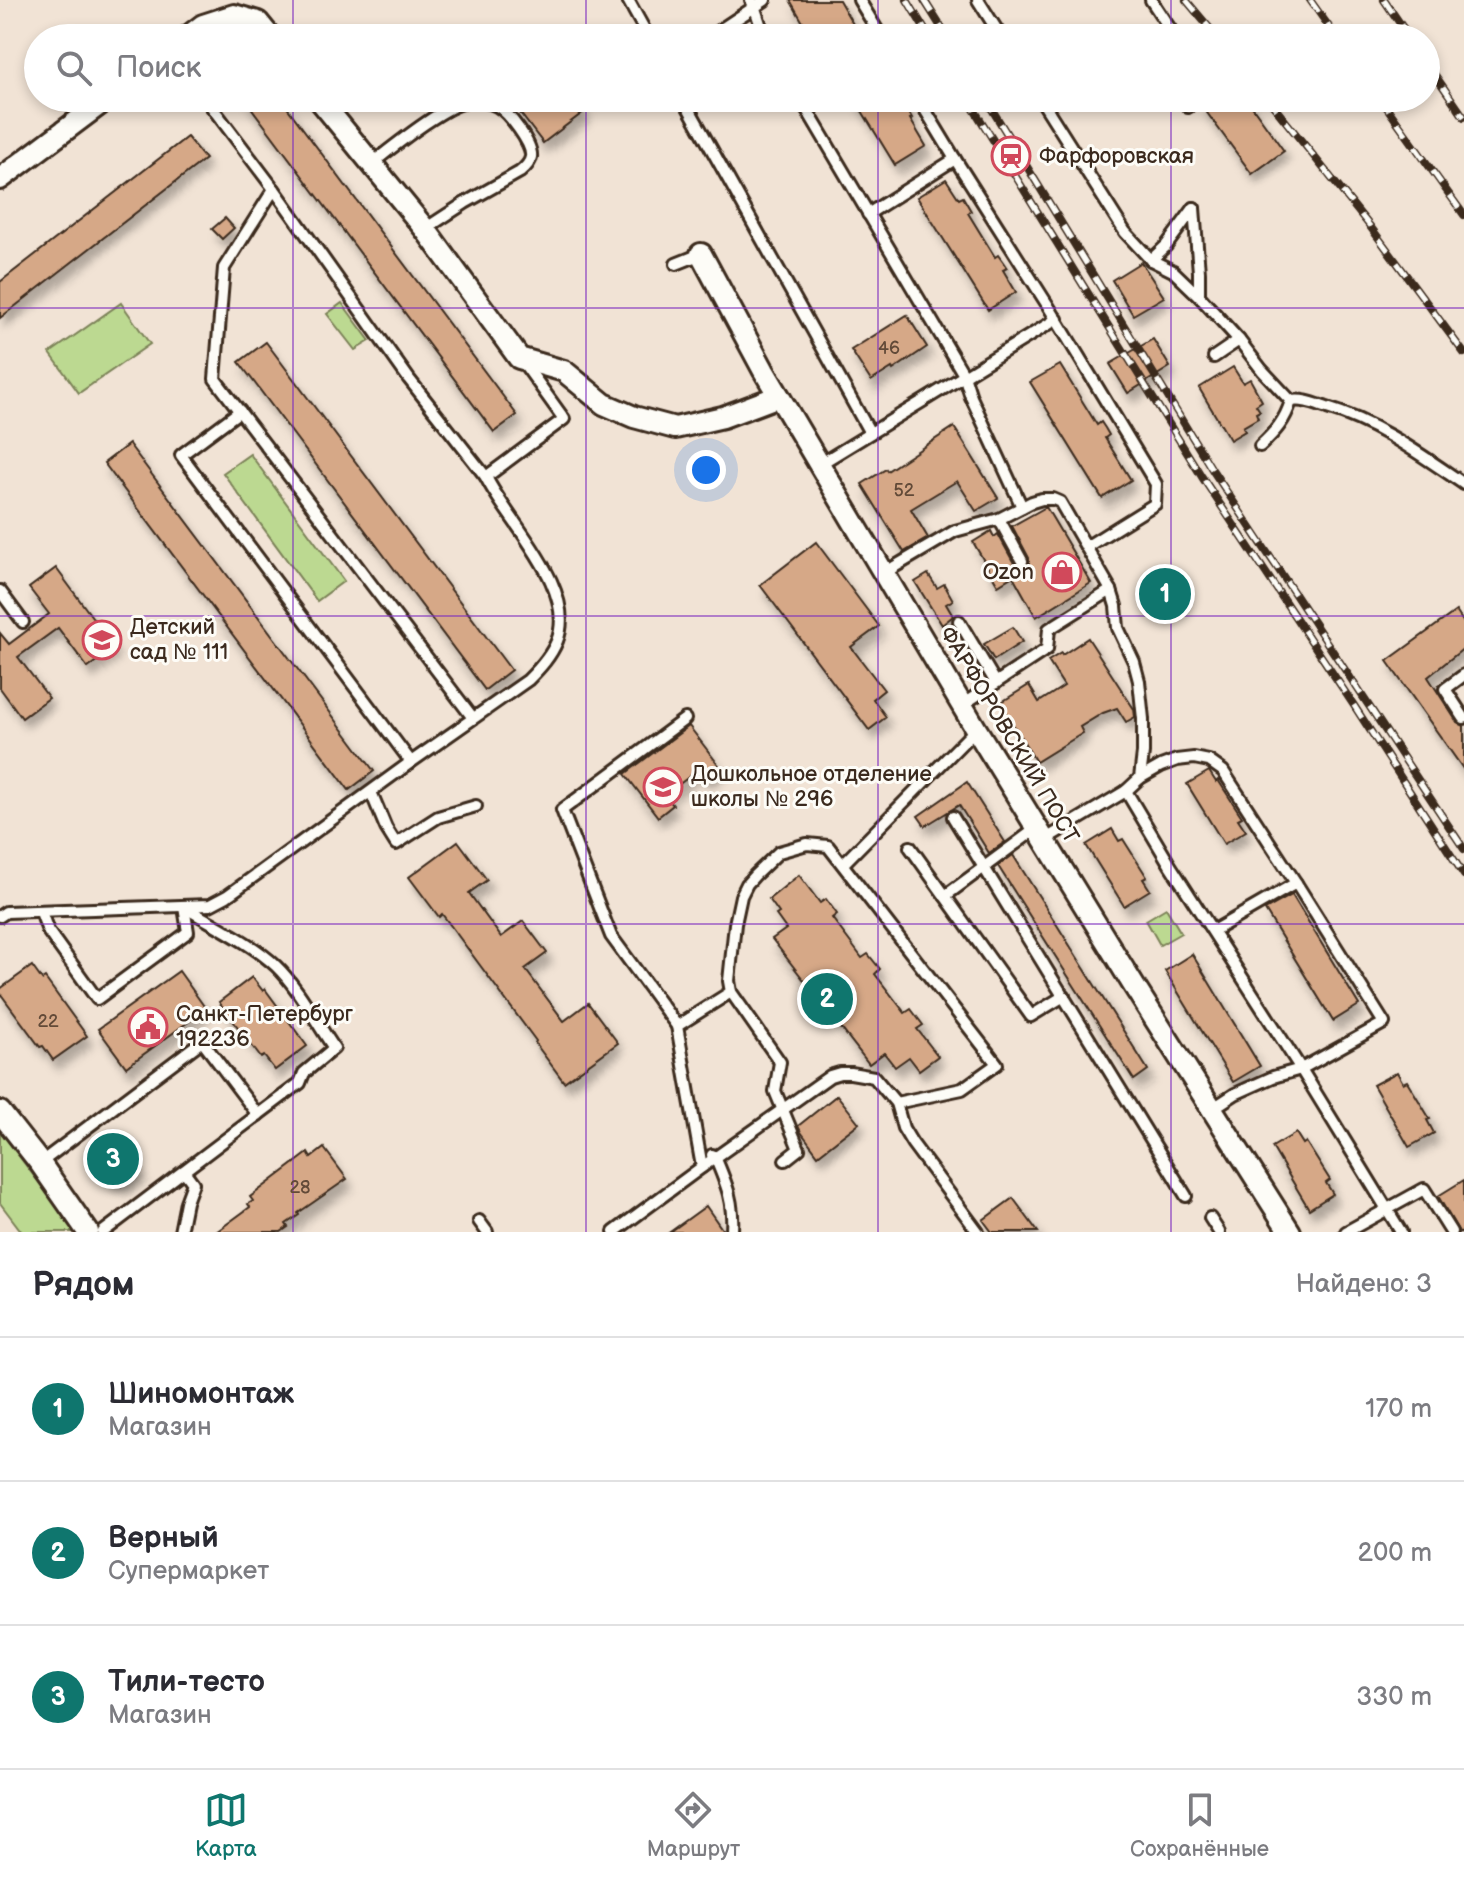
<!DOCTYPE html>
<html lang="ru">
<meta charset="utf-8">
<style>
body{margin:0;font-family:"Balsamiq Sans",sans-serif;background:#f7f7f7;color:#2b2b33}
.you{position:absolute;left:706px;top:470px;width:28px;height:28px;margin:-20px;border:6px solid #fff;border-radius:50%;background:#1a73e8;box-shadow:0 0 0 12px #1a73e833}
.badge{display:grid;place-items:center;width:52px;height:52px;border-radius:50%;background:#0f766e;color:#fff;font-size:26px;font-weight:700}
.pin{position:absolute;translate:-50% -50%;border:4px solid #fff;box-shadow:0 2px 8px #0006}
.list{margin:0;padding:0;list-style:none}
h2{display:flex;justify-content:space-between;align-items:center;height:104px;margin:0;padding:0 32px;font-size:34px}
h2 small{font-size:26px;font-weight:400;color:#7c7c81}
.list li{display:grid;grid-template-columns:52px 1fr auto;gap:24px;align-items:center;box-sizing:border-box;height:144px;padding:0 32px;border-top:2px solid #e1e1e2}
.list b{display:block;font-size:30px;white-space:nowrap}
.list p{margin:0;font-size:26px;white-space:nowrap;color:#7c7c81}
.list em{font-size:26px;font-style:normal;color:#7c7c81}
.icon{flex:none;width:44px;height:44px;fill:none;stroke:currentColor;stroke-width:2;stroke-linecap:round;stroke-linejoin:round}
.map{position:relative;flex:none;width:1464px;height:1232px;overflow:hidden}
.search{position:absolute;background:#fff;box-shadow:0 4px 12px #0003;left:24px;right:24px;top:24px;height:88px;display:flex;align-items:center;gap:20px;box-sizing:border-box;padding:0 28px;border-radius:44px;color:#7c7c81;font-size:30px}
.sheet{height:536px;background:#fff}
nav{display:flex;justify-content:space-around;align-items:center;box-sizing:border-box;height:112px;border-top:2px solid #e1e1e2;background:#fff;font-size:22px;color:#7c7c81}
nav a{display:grid;justify-items:center;gap:4px}
nav .on{color:#0f766e}
.map>svg:first-child{display:block}
.green{fill:#bcd991;stroke:#7c8258;stroke-width:2}
.building{fill:#d6a887;stroke:#3b2a1e;stroke-width:2;filter:url(#shadow)}
.lines{fill:none;stroke-linecap:round;stroke-linejoin:round}
.service-casing{stroke:#3b2a1e;stroke-width:16}
.minor-casing{stroke:#3b2a1e;stroke-width:26}
.service{stroke:#fdfcf7;stroke-width:10}
.minor{stroke:#fdfcf7;stroke-width:20}
.rail-casing{stroke:#3b2a1e;stroke-width:8}
.rail{stroke:#fdfcf7;stroke-width:5;stroke-dasharray:15;stroke-linecap:butt}
.grid{fill:none;stroke:#7b2cbf;stroke-width:2;stroke-opacity:0.55}
.labels{text-anchor:middle;dominant-baseline:central;stroke-width:6;stroke-linejoin:round;paint-order:stroke}
.number-label{font-size:18px;fill:#624a38}
.poi-label{font-size:22px;fill:#3b2a1e;stroke:#fdfcf7;text-anchor:start}
.street-label{font-size:22px;fill:#3b2a1e;stroke:#fdfcf7}
</style>
<div class="map">
<svg width="1464" height="1232" viewBox="0 0 1464 1232">
<defs>
<filter id="shadow"><feDropShadow dx="5" dy="9" stdDeviation="4" flood-color="#0004"/></filter>
</defs>
<rect width="100%" height="100%" fill="#f1e3d5"/>
<filter id="ink" filterUnits="userSpaceOnUse"><feTurbulence type="fractalNoise" baseFrequency=".0125" numOctaves="2"/><feDisplacementMap in="SourceGraphic" scale="16" xChannelSelector="R" yChannelSelector="G"/><feConvolveMatrix kernelMatrix="1 2 1 2 8 2 1 2 1" color-interpolation-filters="sRGB"/></filter>
<g filter="url(#ink)">
<g class="green">
<path d="M121,303L150,344L79,393L50,353Z"/>
<path d="M342,303L370,341L355,350L327,314Z"/>
<path d="M250,454L344,581L317,601L223,473Z"/>
<path d="M1166,908L1181,933L1160,945L1146,920Z"/>
<path d="M0,1131L76,1232H22L0,1203Z"/>
</g>
<g class="building">
<path d="M790,0H839L861,38H812Z"/>
<path d="M244,98H280L517,415L494,432Z"/>
<path d="M531,98H575L585,111L543,143L517,109Z"/>
<path d="M854,98H897L902,106L904,104L912,118L910,119L926,146L895,165Z"/>
<path d="M1212,98H1246L1284,151L1252,174L1202,106Z"/>
<path d="M187,137L205,159L0,318V282Z"/>
<path d="M946,179L959,199L963,197L971,211L968,213L995,257L998,255L1003,262L1007,268L1003,270L1016,292L988,310L917,197Z"/>
<path d="M225,218L234,228L222,239L212,229Z"/>
<path d="M1141,262L1164,297L1133,315L1112,280Z"/>
<path d="M907,315L927,347L893,370L892,368L871,381L851,350Z"/>
<path d="M1153,339L1170,367L1128,393L1110,364Z"/>
<path d="M266,342L511,670L485,690L239,362Z"/>
<path d="M1060,365L1097,425L1101,422L1105,428L1109,435L1105,438L1131,480L1102,498L1030,382Z"/>
<path d="M1233,367L1243,383L1250,379L1262,401L1256,405L1260,411L1256,413L1258,418L1243,427L1245,431L1230,440L1199,388Z"/>
<path d="M954,427L998,498L976,511L957,481L911,509L928,538L904,552L862,484L886,469L887,471Z"/>
<path d="M129,444L374,771L349,790L104,463Z"/>
<path d="M1046,507L1091,583L1036,617L1013,576L998,585L973,542L991,531L994,537L998,534L1015,565L1019,568H1025L1029,564V558L1012,526Z"/>
<path d="M816,542L879,626L851,647L884,690L873,699L886,717L869,730L760,585Z"/>
<path d="M56,568L115,648L88,668L58,628L18,657L49,698L22,718L0,688V633L9,644L49,614L29,588Z"/>
<path d="M928,574L937,588L944,584L953,600L946,604L953,616L942,625L915,582Z"/>
<path d="M1167,575L1183,597L1162,613L1146,590Z"/>
<path d="M1456,611L1464,623V648L1428,677L1457,722L1464,726V770L1387,661Z"/>
<path d="M1013,627L1022,642L994,660L984,644Z"/>
<path d="M1088,638L1134,709L1135,717L1126,722L1117,708L1103,713L1080,727L1083,733L1036,762L1000,703L1029,685L1039,702L1064,686L1048,661L1061,653L1062,655Z"/>
<path d="M689,726L721,768L706,779L698,770L665,795L673,805L658,817L625,774Z"/>
<path d="M1209,771L1216,782L1218,780L1242,817L1238,819L1246,831L1224,844L1187,784Z"/>
<path d="M967,782L1005,842L989,853L959,805L925,826L918,816Z"/>
<path d="M1112,829L1119,841L1123,839L1147,877L1143,879L1150,890L1124,906L1086,845Z"/>
<path d="M458,841L487,880L469,893L501,937L523,921L547,953L525,969L564,1021L588,1003L618,1043L564,1082L535,1043L536,1041L442,914L439,917L409,877Z"/>
<path d="M1013,855L1148,1070L1134,1080L998,866Z"/>
<path d="M799,875L820,903L826,899L837,914L832,918L862,958L868,954L880,969L875,974L905,1013L911,1009L923,1025L917,1029L938,1056L919,1070L909,1057L895,1067L884,1053L869,1064L772,939L786,929L776,915L779,913L769,899Z"/>
<path d="M1292,895L1359,1005L1333,1021L1265,910Z"/>
<path d="M1192,954L1260,1066L1233,1082L1165,971Z"/>
<path d="M32,966L42,980L45,978L87,1036L53,1060L43,1046L40,1047L0,993V989Z"/>
<path d="M179,971L206,1009L126,1067L98,1029Z"/>
<path d="M252,977L263,991L265,989L307,1046L275,1070L264,1056L261,1058L219,1002Z"/>
<path d="M1397,1072L1403,1083L1407,1081L1430,1119L1427,1120L1434,1133L1409,1147L1373,1085Z"/>
<path d="M837,1095L859,1123L818,1155L801,1132L798,1126Z"/>
<path d="M1296,1133L1303,1144L1306,1142L1330,1180L1326,1183L1333,1194L1309,1209L1272,1147Z"/>
<path d="M114,1136L141,1171L121,1186L117,1181L110,1183L106,1168L92,1160L96,1153L94,1150Z"/>
<path d="M324,1148L347,1179L298,1213L299,1215L286,1224L288,1227L281,1232H216L250,1207L248,1204L253,1201L250,1197L308,1153L311,1158Z"/>
<path d="M1464,1180V1232H1459L1438,1196Z"/>
<path d="M1013,1198L1038,1232H992L983,1220Z"/>
<path d="M706,1206L724,1232H670Z"/>
</g>
<g class="lines">
<defs>
<g id="service">
<path d="M628,0L649,38"/>
<path d="M751,0C758,12 759,26 766,38"/>
<path d="M859,0L882,38"/>
<path d="M978,0L1002,38"/>
<path d="M1151,0L1176,38"/>
<path d="M708,38L765,0"/>
<path d="M683,98L870,433"/>
<path d="M800,98L964,375L971,397L1022,507"/>
<path d="M918,98L955,159L1047,304L1156,484L1155,504L1086,547"/>
<path d="M1040,98L1125,232L1151,260L1173,271L1199,296"/>
<path d="M1188,107L1193,98"/>
<path d="M371,164C392,148 443,106 466,102C475,100 488,101 497,106C508,112 533,144 531,157C530,163 525,168 520,172L465,203L425,229"/>
<path d="M274,189L224,268L215,379L473,718"/>
<path d="M1194,208L1199,272V296L1239,340L1262,370L1291,401C1304,399 1315,404 1327,408C1378,423 1421,455 1464,484"/>
<path d="M868,214L955,159"/>
<path d="M1151,260L1166,246L1194,208"/>
<path d="M676,264L701,254"/>
<path d="M1214,357L1239,340"/>
<path d="M240,411L181,455L411,762"/>
<path d="M1260,446C1275,432 1285,421 1291,401"/>
<path d="M820,464L1057,319"/>
<path d="M486,477L564,419L523,362"/>
<path d="M999,519L1022,561"/>
<path d="M884,573L955,531L999,519L1032,502L1042,499H1053L1060,502L1111,590L1116,606L1118,628L1134,662L1139,681L1143,719V753L1140,778"/>
<path d="M0,591L23,622"/>
<path d="M959,621L996,683"/>
<path d="M1464,675L1445,689L1464,718"/>
<path d="M962,705L1047,649L1049,629L1111,590"/>
<path d="M1126,791L1170,865L1301,1069L1401,1232"/>
<path d="M371,792L386,828L396,844L438,817L476,806"/>
<path d="M953,817L1186,1196"/>
<path d="M1044,840L1126,791L1140,778L1161,766L1177,760L1194,758L1209,761L1223,771L1296,883L1384,1023L1301,1069L1273,1077L1235,1094L1212,1109"/>
<path d="M910,847L1031,1016L1064,996"/>
<path d="M843,864L976,729"/>
<path d="M945,896L1037,828"/>
<path d="M41,912L48,931L97,999L188,932L184,907"/>
<path d="M0,916L6,912L210,905L227,896L411,762L528,680C540,668 551,656 557,641C578,588 507,521 486,477L409,379L274,189L205,98"/>
<path d="M1213,931L1296,883"/>
<path d="M677,1026L611,936L562,810L685,719"/>
<path d="M712,1155L715,1157C727,1185 734,1202 732,1232"/>
<path d="M785,1160L799,1149L775,1091L780,1062L731,992L729,981L735,924L741,896L747,884L755,875L779,852L807,844L828,846L997,1064L962,1089L896,1103"/>
<path d="M40,1163L202,1041L258,1115"/>
<path d="M702,1167L677,1026L731,992"/>
<path d="M1210,1218L1219,1232"/>
<path d="M479,1221L487,1232"/>
<path d="M103,1232L300,1083L304,1073L334,1048C316,1022 298,987 276,966C253,944 214,925 186,908"/>
<path d="M180,1232L186,1202L193,1183L184,1171"/>
<path d="M614,1232L702,1167L830,1076L840,1073H851L874,1077L896,1103L903,1128L912,1143L978,1232"/>
<path d="M1346,1232L1424,1189L1451,1232"/>
</g>
<g id="minor">
<path d="M186,38L203,25L234,15L258,22L271,38"/>
<path d="M318,98L425,229L519,358L564,371L604,404L634,417L675,428L723,417L779,396"/>
<path d="M0,179L108,98"/>
<path d="M701,254L764,371L976,729L1134,986L1290,1232"/>
<path d="M0,1112L40,1163L88,1232"/>
</g>
</defs>
<use href="#service" class="service-casing"/>
<use href="#minor" class="minor-casing"/>
<use href="#service" class="service"/>
<use href="#minor" class="minor"/>
<defs>
<g id="rail">
<path d="M907,0L930,38"/>
<path d="M924,0L948,38"/>
<path d="M1186,0L1218,38"/>
<path d="M1310,0L1337,38"/>
<path d="M1384,0L1410,38"/>
<path d="M1426,62L1464,117"/>
<path d="M967,98L1202,477L1353,704L1464,875"/>
<path d="M985,98L1213,471L1464,849"/>
<path d="M1267,98L1369,225L1464,353"/>
<path d="M1380,98L1464,215"/>
</g>
</defs>
<use href="#rail" class="rail-casing"/>
<use href="#rail" class="rail"/>
</g>
</g>
<path class="grid" d="M293,0V38M586,0V38M878,0V38M1171,0V38M293,98V1232M586,98V1232M878,98V1232M1171,98V1232M0,308H1464M0,616H1464M0,924H1464"/>
<defs>
<symbol id="station-ring" viewBox="-11 -11 22 22"><circle r="9.5" fill="#fdfcf7" stroke="#d1495b" stroke-width="1.5"/><path d="M-3-6H3Q5-6 5-4V2Q5 4 3 4L4.5 6H3L1.5 4h-3L-3 6H-4.5L-3 4Q-5 4-5 2V-4Q-5-6-3-6ZM-3.5-4v3h7v-3ZM-3.5 1v1.5H-2V1ZM2 1v1.5H3.5V1Z" fill="#d1495b"/></symbol>
<symbol id="shop-ring" viewBox="-11 -11 22 22"><circle r="9.5" fill="#fdfcf7" stroke="#d1495b" stroke-width="1.5"/><path d="M-5-2.5h2.3a2.7 3.5 0 0 1 5.4 0H5L5.5 6h-11ZM-1.5-2.5h3a1.5 2.3 0 0 0-3 0Z" fill="#d1495b"/></symbol>
<symbol id="school-ring" viewBox="-11 -11 22 22"><circle r="9.5" fill="#fdfcf7" stroke="#d1495b" stroke-width="1.5"/><path d="M0-5L7-2L0 1L-7-2ZM-4 1L0 2.5L4 1V4Q0 6-4 4Z" fill="#d1495b"/></symbol>
<symbol id="civic-ring" viewBox="-11 -11 22 22"><circle r="9.5" fill="#fdfcf7" stroke="#d1495b" stroke-width="1.5"/><path d="M-.6-6.5H3V-4.5H.6V-3L4-1V1h2V6H-6V1h2V-1L-.6-3ZM-1.2 2.5V6h2.4V2.5Z" fill="#d1495b"/></symbol>
</defs>
<g fill-rule="evenodd">
<use href="#station-ring" x="989" y="134" width="44" height="44"/>
<use href="#shop-ring" x="1040" y="550" width="44" height="44"/>
<use href="#school-ring" x="80" y="618" width="44" height="44"/>
<use href="#school-ring" x="641" y="765" width="44" height="44"/>
<use href="#civic-ring" x="126" y="1005" width="44" height="44"/>
</g>
<g class="labels">
<g class="number-label">
<text x="889" y="348">46</text>
<text x="904" y="490">52</text>
<text x="48" y="1021">22</text>
<text x="300" y="1187">28</text>
</g>
<g class="poi-label">
<text x="1039" y="156">Фарфоровская</text>
<text x="1034" y="572" text-anchor="end">Ozon</text>
<text x="130" y="627">Детский<tspan x="130" dy="25">сад № 111</tspan></text>
<text x="691" y="774">Дошкольное отделение<tspan x="691" dy="25">школы № 296</tspan></text>
<text x="176" y="1014">Санкт-Петербург<tspan x="176" dy="25">192236</tspan></text>
</g>
<g class="street-label">
<text transform="translate(1009 735) rotate(59)">ФАРФОРОВСКИЙ ПОСТ</text>
</g>
</g>
</svg>
<div class="you"></div>
<div class="pin badge" style="left:1165px;top:594px">1</div>
<div class="pin badge" style="left:827px;top:999px">2</div>
<div class="pin badge" style="left:113px;top:1159px">3</div>
<div class="search"><svg class="icon" aria-label="search" viewBox="0 0 24 24"><circle cx="10" cy="10" r="6"/><path d="M15 15l6 6"/></svg>Поиск</div>
</div>
<section class="sheet">
<h2>Рядом<small>Найдено: 3</small></h2>
<ul class="list">
<li><span class="badge">1</span><div><b>Шиномонтаж</b><p>Магазин</p></div><em>170 m</em></li>
<li><span class="badge">2</span><div><b>Верный</b><p>Супермаркет</p></div><em>200 m</em></li>
<li><span class="badge">3</span><div><b>Тили-тесто</b><p>Магазин</p></div><em>330 m</em></li>
</ul>
</section>
<nav>
<a class="on"><svg class="icon" aria-label="map" viewBox="0 0 24 24"><path d="M3 6l6-2 6 2 6-2v14l-6 2-6-2-6 2zM9 4v14M15 6v14"/></svg>Карта</a>
<a><svg class="icon" aria-label="directions" viewBox="0 0 24 24"><path d="M12 3l9 9-9 9-9-9zM9 14v-3h6M13 9l2 2-2 2"/></svg>Маршрут</a>
<a><svg class="icon" aria-label="saved" viewBox="0 0 24 24"><path d="M7 4h10v16l-5-4-5 4z"/></svg>Сохранённые</a>
</nav>
